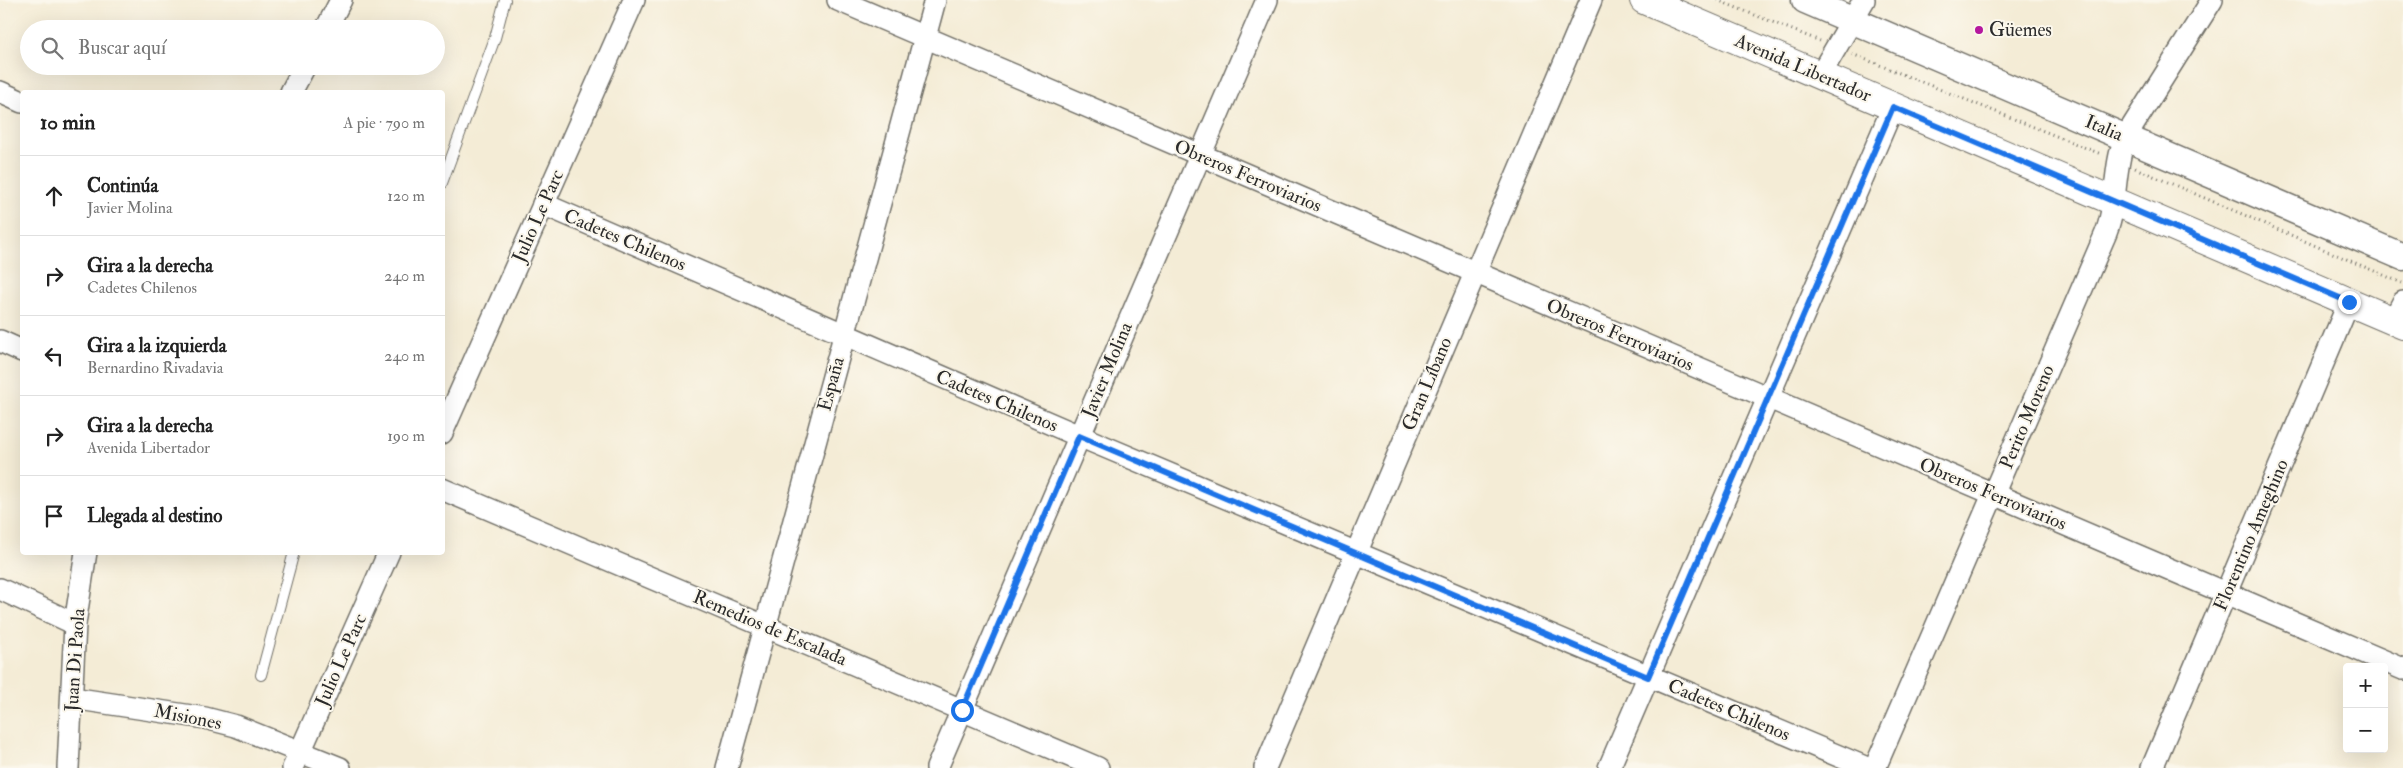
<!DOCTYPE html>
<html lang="es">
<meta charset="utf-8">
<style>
body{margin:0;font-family:"IM FELL Double Pica",serif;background:#f2f2f2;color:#222}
.controls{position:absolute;right:15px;bottom:15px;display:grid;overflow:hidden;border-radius:5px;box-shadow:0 5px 20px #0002}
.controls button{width:45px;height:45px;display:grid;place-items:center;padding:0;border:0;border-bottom:1px solid #e0e0e0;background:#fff;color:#222;font:25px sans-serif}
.stop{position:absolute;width:15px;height:15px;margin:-11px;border:4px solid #1a73e8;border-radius:50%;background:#fff}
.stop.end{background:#1a73e8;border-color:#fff;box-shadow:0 1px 5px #0008}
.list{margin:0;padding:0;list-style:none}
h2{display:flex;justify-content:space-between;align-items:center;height:65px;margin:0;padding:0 20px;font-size:21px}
h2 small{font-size:16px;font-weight:400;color:#767676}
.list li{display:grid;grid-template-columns:32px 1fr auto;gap:15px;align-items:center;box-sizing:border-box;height:80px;padding:0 20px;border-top:1px solid #e0e0e0}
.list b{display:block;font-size:19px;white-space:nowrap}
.list p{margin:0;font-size:16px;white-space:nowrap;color:#767676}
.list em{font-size:16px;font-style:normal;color:#767676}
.icon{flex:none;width:28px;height:28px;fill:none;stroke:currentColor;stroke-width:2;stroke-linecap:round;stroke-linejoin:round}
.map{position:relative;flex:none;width:2403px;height:768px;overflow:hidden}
.search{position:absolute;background:#fff;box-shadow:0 5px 20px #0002;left:20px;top:20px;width:425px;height:55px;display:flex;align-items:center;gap:12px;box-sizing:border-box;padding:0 18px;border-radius:28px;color:#767676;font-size:19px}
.panel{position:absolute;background:#fff;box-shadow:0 5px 20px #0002;left:20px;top:90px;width:425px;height:465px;border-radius:5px}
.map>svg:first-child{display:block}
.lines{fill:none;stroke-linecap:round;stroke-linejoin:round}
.service-casing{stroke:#716f67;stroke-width:12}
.minor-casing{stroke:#716f67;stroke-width:24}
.tertiary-casing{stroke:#716f67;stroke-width:29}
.secondary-casing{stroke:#716f67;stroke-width:30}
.path{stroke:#716f67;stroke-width:3;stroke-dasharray:1 4;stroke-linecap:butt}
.service{stroke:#fff;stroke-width:10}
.minor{stroke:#fff;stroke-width:21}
.tertiary{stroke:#fff;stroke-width:26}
.secondary{stroke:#fff;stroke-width:28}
.route{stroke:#1a73e8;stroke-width:6}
.poi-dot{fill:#b5179e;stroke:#fbf7ec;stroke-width:2}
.labels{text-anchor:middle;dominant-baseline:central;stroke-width:4;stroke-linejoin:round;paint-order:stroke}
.poi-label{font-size:19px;fill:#2b2b2b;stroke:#fbf7ec;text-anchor:start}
.street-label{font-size:19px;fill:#2b2b2b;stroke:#fbf7ec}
</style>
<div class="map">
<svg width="2403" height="768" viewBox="0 0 2403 768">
<rect width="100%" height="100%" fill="#fbf7ec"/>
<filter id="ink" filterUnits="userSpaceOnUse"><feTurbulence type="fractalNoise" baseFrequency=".02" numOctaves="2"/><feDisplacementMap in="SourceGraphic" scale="10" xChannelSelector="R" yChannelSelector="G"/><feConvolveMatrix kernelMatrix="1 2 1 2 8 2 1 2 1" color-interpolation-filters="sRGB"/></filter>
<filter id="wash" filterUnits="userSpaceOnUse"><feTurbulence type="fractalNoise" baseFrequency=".0096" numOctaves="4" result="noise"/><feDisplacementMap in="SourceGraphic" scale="20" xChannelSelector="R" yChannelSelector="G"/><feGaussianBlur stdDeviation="1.12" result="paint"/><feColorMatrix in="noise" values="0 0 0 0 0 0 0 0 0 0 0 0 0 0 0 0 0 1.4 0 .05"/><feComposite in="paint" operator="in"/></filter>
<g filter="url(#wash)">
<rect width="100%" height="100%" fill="#f4ecd6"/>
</g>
<g filter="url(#ink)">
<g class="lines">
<defs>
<g id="service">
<path d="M442,183L495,38L505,0"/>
<path d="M261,675L294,552"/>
</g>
<g id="minor">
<path d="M838,0L2403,669"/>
<path d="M326,29L341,0"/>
<path d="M1820,75L1864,0"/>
<path d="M0,92L22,102"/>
<path d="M291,92L305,66"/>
<path d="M543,204L1079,436L1867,768"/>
<path d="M2393,321L2403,302"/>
<path d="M0,341L22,351"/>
<path d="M442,433L634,0"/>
<path d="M442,489L1098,768"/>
<path d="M0,589L75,624"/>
<path d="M72,698L205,718L236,726L340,768"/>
<path d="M68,768L75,624L86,552"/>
<path d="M293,768L389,552"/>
<path d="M727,768L935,0"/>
<path d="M937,768L1267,0"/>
<path d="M1265,768L1591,0"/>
<path d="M1609,768L1893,107"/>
<path d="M1875,768L2106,233C2118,202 2113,169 2125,138L2212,0"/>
<path d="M2152,768L2349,302"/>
</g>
<path id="tertiary" d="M1805,0L2403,257"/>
<path id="secondary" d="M1644,0L2403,325"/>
</defs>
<use href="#service" class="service-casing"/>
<use href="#minor" class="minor-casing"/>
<use href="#tertiary" class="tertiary-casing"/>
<use href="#secondary" class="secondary-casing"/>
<g class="path">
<path d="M1717,0L1820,41"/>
<path d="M1852,54L2101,154"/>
<path d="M2135,168L2402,283"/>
</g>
<use href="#service" class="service"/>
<use href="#minor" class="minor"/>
<use href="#tertiary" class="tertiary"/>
<use href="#secondary" class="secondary"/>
</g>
</g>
<g class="lines" filter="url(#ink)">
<path class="route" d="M962,710L1079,436L1648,677L1893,107L2349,302"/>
</g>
<circle class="poi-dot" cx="1979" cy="30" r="5"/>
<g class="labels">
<g class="poi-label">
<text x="1989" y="30">Güemes</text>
</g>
<g class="street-label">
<text transform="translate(1803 68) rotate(23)">Avenida Libertador</text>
<text transform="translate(2104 128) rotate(23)">Italia</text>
<text transform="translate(1248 176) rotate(23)">Obreros Ferroviarios</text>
<text transform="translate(538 216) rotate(-66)">Julio Le Parc</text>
<text transform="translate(625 240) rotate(23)">Cadetes Chilenos</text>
<text transform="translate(1620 335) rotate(23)">Obreros Ferroviarios</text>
<text transform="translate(1107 370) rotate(-67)">Javier Molina</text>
<text transform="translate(831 384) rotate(-75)">España</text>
<text transform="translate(1427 384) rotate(-67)">Gran Líbano</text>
<text transform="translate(997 401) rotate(23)">Cadetes Chilenos</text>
<text transform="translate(2027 417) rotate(-67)">Perito Moreno</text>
<text transform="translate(1993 494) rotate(23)">Obreros Ferroviarios</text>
<text transform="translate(2251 535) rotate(-67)">Florentino Ameghino</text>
<text transform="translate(770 628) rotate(23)">Remedios de Escalada</text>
<text transform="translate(75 660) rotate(-86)">Juan Di Paola</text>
<text transform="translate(341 660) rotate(-66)">Julio Le Parc</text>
<text transform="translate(1729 710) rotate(23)">Cadetes Chilenos</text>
<text transform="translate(188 717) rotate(11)">Misiones</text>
</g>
</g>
</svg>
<div class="controls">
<button>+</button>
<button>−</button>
</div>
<div class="stop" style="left:962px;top:710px"></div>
<div class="stop end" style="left:2349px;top:302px"></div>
<div class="search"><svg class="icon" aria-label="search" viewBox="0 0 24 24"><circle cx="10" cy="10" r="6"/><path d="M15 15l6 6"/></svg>Buscar aquí</div>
<section class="panel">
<h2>10 min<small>A pie · 790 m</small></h2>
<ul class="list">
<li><svg class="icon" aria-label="ahead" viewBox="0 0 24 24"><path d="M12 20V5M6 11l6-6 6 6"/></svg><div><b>Continúa</b><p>Javier Molina</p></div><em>120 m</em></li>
<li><svg class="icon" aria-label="right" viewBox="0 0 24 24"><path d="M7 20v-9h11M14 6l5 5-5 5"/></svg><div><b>Gira a la derecha</b><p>Cadetes Chilenos</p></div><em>240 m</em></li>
<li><svg class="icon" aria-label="left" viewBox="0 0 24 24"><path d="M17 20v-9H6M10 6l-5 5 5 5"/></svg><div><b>Gira a la izquierda</b><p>Bernardino Rivadavia</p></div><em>240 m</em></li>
<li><svg class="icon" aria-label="right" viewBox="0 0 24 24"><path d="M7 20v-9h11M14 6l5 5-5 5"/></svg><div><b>Gira a la derecha</b><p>Avenida Libertador</p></div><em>190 m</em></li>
<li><svg class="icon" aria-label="arrive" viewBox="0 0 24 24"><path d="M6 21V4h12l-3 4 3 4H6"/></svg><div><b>Llegada al destino</b></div></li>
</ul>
</section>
</div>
